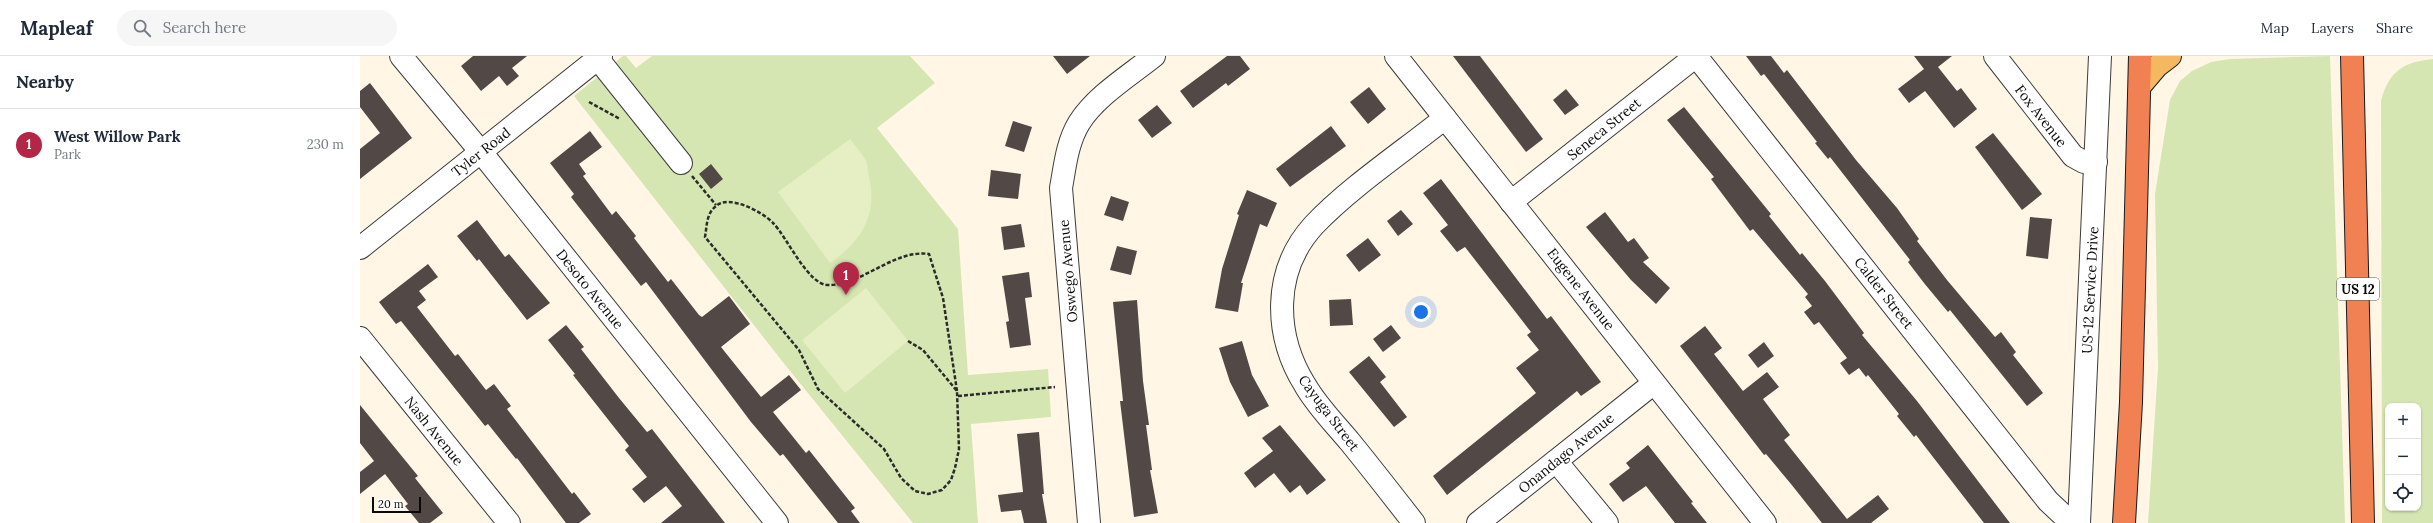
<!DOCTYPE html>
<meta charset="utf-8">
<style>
body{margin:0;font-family:Lora,serif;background:#f6f6f7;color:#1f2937}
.controls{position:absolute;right:12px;bottom:12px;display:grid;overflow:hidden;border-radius:8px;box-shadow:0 1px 3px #0004}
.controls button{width:36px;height:36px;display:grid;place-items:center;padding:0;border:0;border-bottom:1px solid #e0e1e3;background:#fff;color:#1f2937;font:20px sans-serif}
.scale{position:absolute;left:12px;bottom:10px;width:49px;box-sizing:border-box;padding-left:4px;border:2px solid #090909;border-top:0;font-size:11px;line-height:14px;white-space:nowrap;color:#090909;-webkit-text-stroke:3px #fff;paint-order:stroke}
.you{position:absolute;left:1061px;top:256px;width:14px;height:14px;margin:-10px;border:3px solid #fff;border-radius:50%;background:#1a73e8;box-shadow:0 0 0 6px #1a73e833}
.badge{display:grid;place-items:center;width:26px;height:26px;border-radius:50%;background:#b42645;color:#fff;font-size:13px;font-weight:700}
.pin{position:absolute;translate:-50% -33px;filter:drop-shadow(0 1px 2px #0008)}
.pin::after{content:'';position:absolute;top:21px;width:14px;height:12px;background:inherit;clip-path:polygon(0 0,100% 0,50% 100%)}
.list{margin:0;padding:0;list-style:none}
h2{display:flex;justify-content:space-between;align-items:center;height:52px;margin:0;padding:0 16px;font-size:17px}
h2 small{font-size:13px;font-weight:400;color:#747a83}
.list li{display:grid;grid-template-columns:26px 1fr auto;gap:12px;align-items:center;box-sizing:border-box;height:72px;padding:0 16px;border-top:1px solid #e0e1e3}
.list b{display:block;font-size:15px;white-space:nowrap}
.list p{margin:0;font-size:13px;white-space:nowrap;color:#747a83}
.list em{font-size:13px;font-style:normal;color:#747a83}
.icon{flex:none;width:22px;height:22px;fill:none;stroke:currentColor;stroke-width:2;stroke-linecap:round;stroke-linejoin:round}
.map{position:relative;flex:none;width:2073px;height:467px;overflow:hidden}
header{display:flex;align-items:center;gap:24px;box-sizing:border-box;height:56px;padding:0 20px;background:#fff;border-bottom:1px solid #e0e1e3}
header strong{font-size:19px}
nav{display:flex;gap:22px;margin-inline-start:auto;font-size:14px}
.search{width:280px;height:36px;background:#f6f6f7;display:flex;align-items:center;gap:10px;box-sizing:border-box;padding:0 14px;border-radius:22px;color:#747a83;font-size:15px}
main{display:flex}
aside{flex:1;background:#fff}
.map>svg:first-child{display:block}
.green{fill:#d6e6b2;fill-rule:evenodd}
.pitch{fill:#e6eec4}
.building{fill:#524946}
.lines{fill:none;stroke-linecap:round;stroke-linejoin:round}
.minor-casing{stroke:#3c3c3c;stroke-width:24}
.major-casing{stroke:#1a1a1a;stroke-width:24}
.highway-casing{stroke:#1a1a1a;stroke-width:24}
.path{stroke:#2b2b2b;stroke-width:2.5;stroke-dasharray:4 2;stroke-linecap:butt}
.minor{stroke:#fff;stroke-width:22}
.major{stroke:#f5b760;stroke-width:22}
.highway{stroke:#f18052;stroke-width:22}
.labels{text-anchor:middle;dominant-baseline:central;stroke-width:4;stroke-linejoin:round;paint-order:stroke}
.shield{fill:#fff;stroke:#535353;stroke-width:1}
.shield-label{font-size:13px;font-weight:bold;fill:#090909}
.street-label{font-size:14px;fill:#090909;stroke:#fff}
</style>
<header>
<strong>Mapleaf</strong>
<div class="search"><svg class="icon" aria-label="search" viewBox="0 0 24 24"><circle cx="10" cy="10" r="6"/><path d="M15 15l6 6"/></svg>Search here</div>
<nav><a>Map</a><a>Layers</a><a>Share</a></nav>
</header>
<main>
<aside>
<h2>Nearby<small></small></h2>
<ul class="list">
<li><span class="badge">1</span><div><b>West Willow Park</b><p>Park</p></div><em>230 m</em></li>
</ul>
</aside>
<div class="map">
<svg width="2073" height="467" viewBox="0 0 2073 467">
<rect width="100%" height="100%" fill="#fff6e6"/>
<g class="green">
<path d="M263,0H266L276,12L292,0H550L575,27L517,72L598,173L608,319L688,313L691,361L611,368L618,467H553L422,305L214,40Z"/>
<path d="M1970,0L1985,467H1788L1798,311L1795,138L1810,44L1820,25L1832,15L1851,6L1870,3Z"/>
<path d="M2073,3V467H2022L2021,45C2029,15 2043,6 2073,3ZM2028,350H2058V452H2028Z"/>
</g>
<g class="pitch">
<path d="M490,83C495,90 501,96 505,103C508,108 508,115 509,121C518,159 501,186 470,207L418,136Z"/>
<path d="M506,232L548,285L485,337L442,284Z"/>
</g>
<g class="building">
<path d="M113,0H167L152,12L159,20L147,30L139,20L121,35L101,10Z"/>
<path d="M693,0H730L707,18Z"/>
<path d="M867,0H880L890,13L868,30L866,27L833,52L820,35Z"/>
<path d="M1093,0H1120L1183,83L1166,96Z"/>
<path d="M1386,0H1411L1424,17L1427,14L1496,104L1537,152L1559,183L1557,185L1587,224L1635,281L1641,276L1656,296L1653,299L1683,337L1667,350L1590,254L1588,256L1564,227L1548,206L1550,204L1470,101L1468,103L1455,87L1457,86L1404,18L1401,20Z"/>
<path d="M1554,0H1592L1578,11L1597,35L1601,32L1617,53L1594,72L1565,35L1549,47L1538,33L1564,13Z"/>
<path d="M10,27L52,82L0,123V93L20,77L0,51V35Z"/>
<path d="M1009,31L1026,53L1008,68L990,46Z"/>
<path d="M1206,33L1219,49L1205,59L1193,44Z"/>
<path d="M797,49L812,67L792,82L778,64Z"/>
<path d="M1324,51L1411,158L1409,160L1440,199L1442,197L1465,225L1504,277L1502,279L1557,345L1650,467H1624L1556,379L1554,381L1537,360L1539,358L1508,319L1506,321L1499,312L1489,319L1480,307L1487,302L1459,266L1454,269L1444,256L1452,250L1445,241L1448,238L1393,173L1390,175L1351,123L1354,121L1307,64Z"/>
<path d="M653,65L672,71L664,96L645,90Z"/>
<path d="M971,70L986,90L930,131L916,113Z"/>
<path d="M230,75L242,91L219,108L226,118L223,120L252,159L256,155L276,180L274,182L308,226L311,223L339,259L342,261L369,240L390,268L361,291L401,341L429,319L441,334L413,356L446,397L449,394L495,452L491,455L500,467H478L423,398L420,400L391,366L286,226L281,230L211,141L214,138L190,107Z"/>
<path d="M1633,77L1682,138L1662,154L1615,91Z"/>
<path d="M351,108L363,123L351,133L339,118Z"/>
<path d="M631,114L661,118L658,143L628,140Z"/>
<path d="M1081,123L1187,263L1191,260L1241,326L1221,340L1217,335L1087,439L1073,420L1176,337L1156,312L1179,294L1167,279L1171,276L1105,191L1097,196L1080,175L1088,169L1063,137Z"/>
<path d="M887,134L917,147L907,171L900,168L881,227H883L878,256L855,252L862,213L879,159L877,158Z"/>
<path d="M751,140L769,146L763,165L744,159Z"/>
<path d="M1041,154L1053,168L1038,180L1027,165Z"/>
<path d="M1245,156L1268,186L1274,182L1289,202L1283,206L1310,232L1296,248L1271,224L1226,171Z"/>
<path d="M1670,161L1692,163L1688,203L1666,200Z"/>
<path d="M117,164L145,201L149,198L190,247L167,264L119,203L117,205L97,180Z"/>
<path d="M661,168L665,191L644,194L641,171Z"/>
<path d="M1008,182L1021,199L999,216L986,199Z"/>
<path d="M757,190L777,195L771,219L750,214Z"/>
<path d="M68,208L78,221L59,235L66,244L57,251L95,300L98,298L126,334L134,328L151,350L147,353L212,438L214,436L231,458L219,467H206L157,402L156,403L128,368L125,370L41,265L36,268L19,246Z"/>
<path d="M669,216L672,241L665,242L671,289L650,292L646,266L649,265L642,220Z"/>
<path d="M991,243L993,269L970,270L969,244Z"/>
<path d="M777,244L783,325L789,369H786L792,414H790L798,457L774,461L760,345H763L753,246Z"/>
<path d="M206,269L224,291L221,293L259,342L287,376L292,373L365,467H301L322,450L306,430L284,447L272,433L287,421L265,394L269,390L213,319L215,318L188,284Z"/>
<path d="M1031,269L1041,282L1023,296L1013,283Z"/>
<path d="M1345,270L1362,292L1354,298L1383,335L1407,316L1419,331L1403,343L1430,379L1424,384L1487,463L1518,439L1529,453L1511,467H1462L1431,428L1406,398L1404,399L1320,290Z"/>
<path d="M882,285L892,319L909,350L888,361L870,326L859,292Z"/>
<path d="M1404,286L1414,300L1398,312L1388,299Z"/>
<path d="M1009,300L1026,321L1020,326L1047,361L1034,371L989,316Z"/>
<path d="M0,349L58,420L55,422L83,457L70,467H59L45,450L48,448L25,418L0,438V416L14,405L0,387Z"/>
<path d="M920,369L966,424L947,439L940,429L930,437L914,417L895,432L884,417L913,395L902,382Z"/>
<path d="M679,376L684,438H682L687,467H664L661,454L641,456L638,439L663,436L657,378Z"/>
<path d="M1288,389L1333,446L1331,447L1347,467H1315L1286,430L1263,446L1249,428L1270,412L1266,407Z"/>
</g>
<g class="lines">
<defs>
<g id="minor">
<path d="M41,0L121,96L417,467"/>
<path d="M1036,0L1405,467"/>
<path d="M1336,0L1688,445L1705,461L1719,462"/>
<path d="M1635,0L1713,100L1724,106H1736"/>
<path d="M238,3L321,107"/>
<path d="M1151,146L1336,0"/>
<path d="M0,192L241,0"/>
<path d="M0,282L149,467"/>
<path d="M1196,405L1247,467"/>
<path d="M729,467L701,132C705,110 707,87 719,67C736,40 769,20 794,0"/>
<path d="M1054,467C1033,440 1012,413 990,386C975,368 957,350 945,329C914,279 912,215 954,169C990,131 1044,95 1085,62"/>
<path d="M1118,467L1294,327"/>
<path d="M1719,467L1740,0"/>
</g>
<path id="major" d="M1780,30L1797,10L1810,0"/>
<g id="highway">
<path d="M1992,0L2003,467"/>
<path d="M1764,467L1771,346L1780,0"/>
</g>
</defs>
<use href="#minor" class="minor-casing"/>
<use href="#major" class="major-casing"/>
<use href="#highway" class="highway-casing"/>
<g class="path">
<path d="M229,46L260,63"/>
<path d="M332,120L356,149"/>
<path d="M548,285L563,294L597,335L599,393L595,412L591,424L582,434L568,438L555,435L541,422L524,393L458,333L439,294L345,181C347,170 346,158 356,150C369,138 403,156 413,167C427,181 448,229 468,229C501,230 534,193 569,198L583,242L597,335"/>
<path d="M598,340L695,331"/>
</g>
<use href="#minor" class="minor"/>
<use href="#major" class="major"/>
<use href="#highway" class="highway"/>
</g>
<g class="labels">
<rect class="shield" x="1977" y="222" width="42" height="22" rx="3"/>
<g class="shield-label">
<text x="1998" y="233">US 12</text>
</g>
<g class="street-label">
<text transform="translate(1681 60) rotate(52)">Fox Avenue</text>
<text transform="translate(1244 73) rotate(-39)">Seneca Street</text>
<text transform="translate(121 96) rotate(-38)">Tyler Road</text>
<text transform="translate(708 215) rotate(-95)">Oswego Avenue</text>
<text transform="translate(230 233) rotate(51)">Desoto Avenue</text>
<text transform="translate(1221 233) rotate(52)">Eugene Avenue</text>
<text transform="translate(1730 234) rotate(-87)">US-12 Service Drive</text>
<text transform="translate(1524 237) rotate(52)">Calder Street</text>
<text transform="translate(969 357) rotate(53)">Cayuga Street</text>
<text transform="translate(74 375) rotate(51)">Nash Avenue</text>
<text transform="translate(1206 397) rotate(-39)">Onandago Avenue</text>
</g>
</g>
</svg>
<div class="controls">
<button>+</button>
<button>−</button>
<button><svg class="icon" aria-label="locate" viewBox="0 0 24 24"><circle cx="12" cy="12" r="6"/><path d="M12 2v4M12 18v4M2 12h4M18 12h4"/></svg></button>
</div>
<div class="scale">20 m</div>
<div class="you"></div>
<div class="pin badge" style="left:486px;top:239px">1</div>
</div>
</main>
